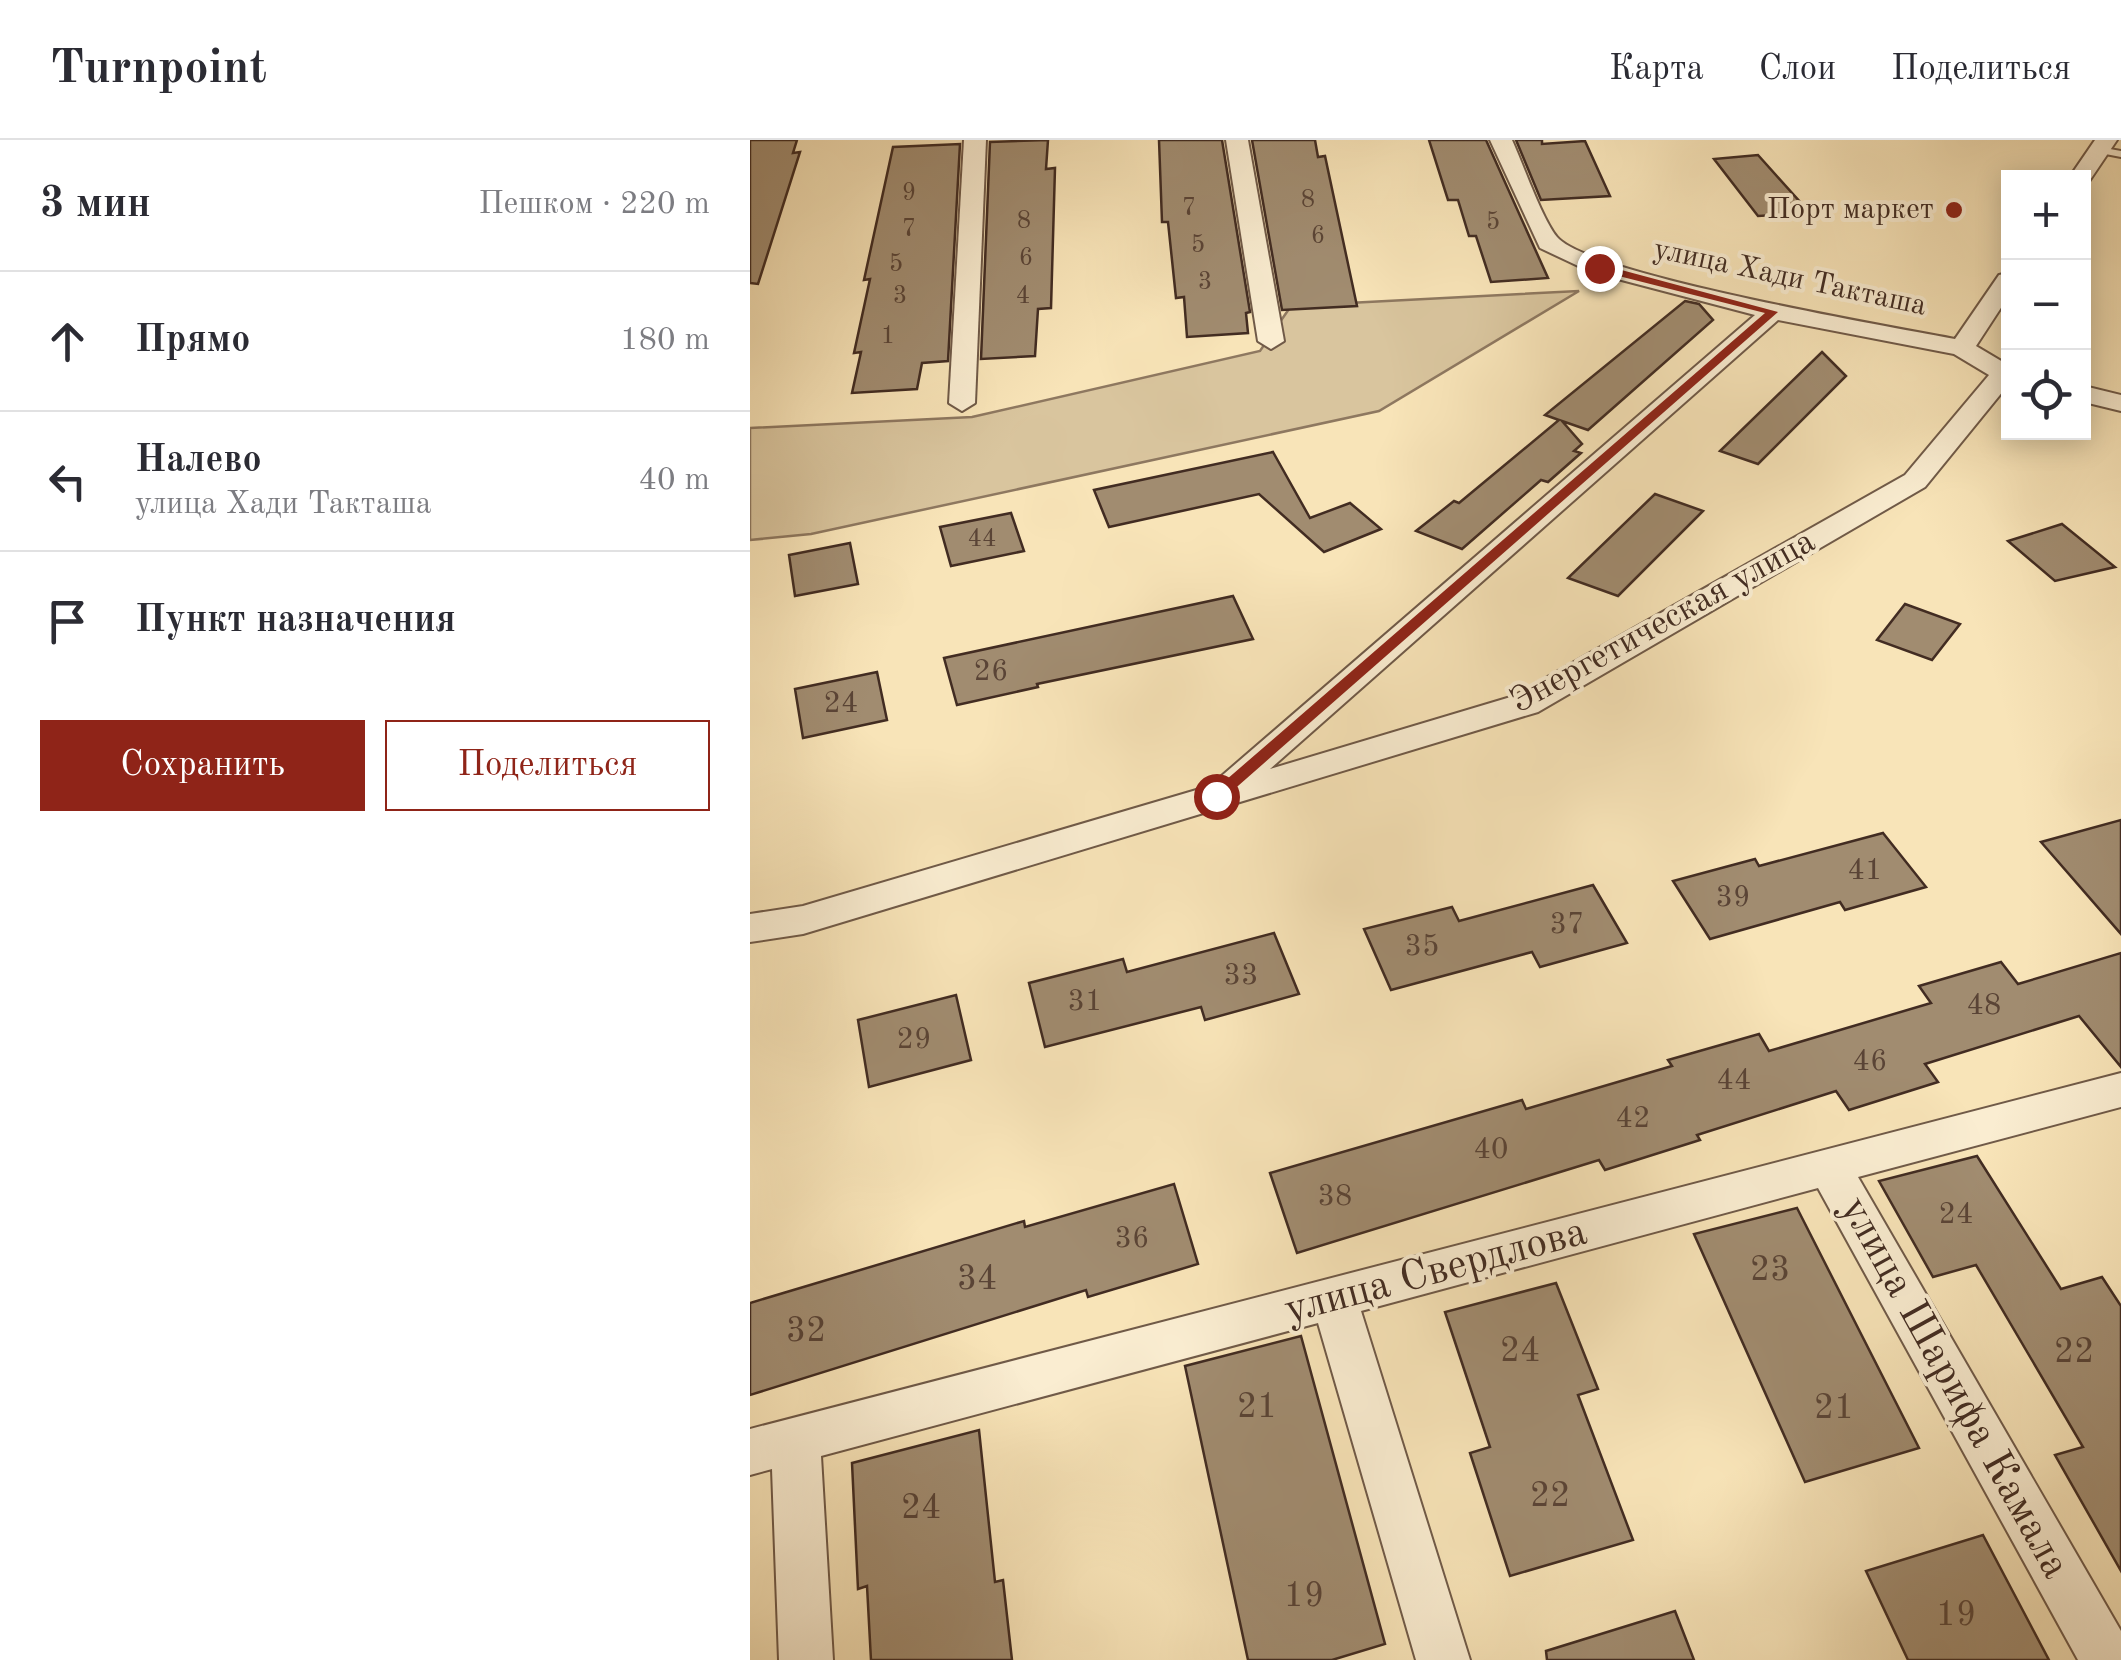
<!DOCTYPE html>
<html lang="ru">
<meta charset="utf-8">
<style>
body{margin:0;font-family:"Old Standard TT",serif;background:#f7f7f7;color:#2b2b33}
.controls{position:absolute;right:30px;top:30px;display:grid;overflow:hidden;border-radius:0px;box-shadow:0 5px 25px #0003}
.controls button{width:90px;height:90px;display:grid;place-items:center;padding:0;border:0;border-bottom:2px solid #e1e1e2;background:#fff;color:#2b2b33;font:50px sans-serif}
.stop{position:absolute;width:30px;height:30px;margin:-22px;border:8px solid #8f2418;border-radius:50%;background:#fff}
.stop.end{background:#8f2418;border-color:#fff;box-shadow:0 2px 10px #0008}
.list{margin:0;padding:0;list-style:none}
h2{display:flex;justify-content:space-between;align-items:center;height:130px;margin:0;padding:0 40px;font-size:42px}
h2 small{font-size:32px;font-weight:400;color:#7c7c81}
.list li{display:grid;grid-template-columns:65px 1fr auto;gap:30px;align-items:center;box-sizing:border-box;height:140px;padding:0 40px;border-top:2px solid #e1e1e2}
.list b{display:block;font-size:38px;white-space:nowrap}
.list p{margin:0;font-size:32px;white-space:nowrap;color:#7c7c81}
.list em{font-size:32px;font-style:normal;color:#7c7c81}
.actions{display:flex;gap:20px;padding:30px 40px}
.actions a{flex:1;padding:22px 0;border:2px solid #8f2418;border-radius:0px;text-align:center;font-size:35px;color:#8f2418}
.actions .main{background:#8f2418;color:#fff}
.icon{flex:none;width:55px;height:55px;fill:none;stroke:currentColor;stroke-width:2;stroke-linecap:round;stroke-linejoin:round}
.map{position:relative;flex:none;width:1371px;height:1520px;overflow:hidden}
header{display:flex;align-items:center;gap:60px;box-sizing:border-box;height:140px;padding:0 50px;background:#fff;border-bottom:2px solid #e1e1e2}
header strong{font-size:48px}
nav{display:flex;gap:55px;margin-inline-start:auto;font-size:35px}
main{display:flex}
aside{flex:1;background:#fff}
.map>svg:first-child{display:block}
.green{fill:#d9c59e;stroke:#8e7860;stroke-width:2.5}
.building{fill:#a18c70;stroke:#422c22;stroke-width:2.5}
.lines{fill:none;stroke-linecap:round;stroke-linejoin:round}
.service-casing{stroke:#705a48;stroke-width:4}
.minor-casing{stroke:#705a48;stroke-width:4}
.service{fill:#faedd1;fill-rule:evenodd}
.minor{fill:#faedd1;fill-rule:evenodd}
.route{fill:#8f2418}
.poi-dot{fill:#8f2418;stroke:#faedd1;stroke-width:4}
.labels{text-anchor:middle;dominant-baseline:central;stroke-width:8;stroke-linejoin:round;paint-order:stroke}
.far-number-label{font-size:25px;fill:#5a4436}
.far-poi-label{font-size:30px;fill:#422c22;stroke:#faedd1;text-anchor:end}
.far-street-label{font-size:30px;fill:#422c22;stroke:#faedd1}
.number-label{font-size:30px;fill:#5a4436}
.street-label{font-size:35px;fill:#422c22;stroke:#faedd1}
.near-number-label{font-size:35px;fill:#5a4436}
.near-street-label{font-size:42px;fill:#422c22;stroke:#faedd1}
</style>
<header>
<strong>Turnpoint</strong>
<nav><a>Карта</a><a>Слои</a><a>Поделиться</a></nav>
</header>
<main>
<aside>
<h2>3 мин<small>Пешком · 220 m</small></h2>
<ul class="list">
<li><svg class="icon" aria-label="ahead" viewBox="0 0 24 24"><path d="M12 20V5M6 11l6-6 6 6"/></svg><div><b>Прямо</b></div><em>180 m</em></li>
<li><svg class="icon" aria-label="left" viewBox="0 0 24 24"><path d="M17 20v-9H6M10 6l-5 5 5 5"/></svg><div><b>Налево</b><p>улица Хади Такташа</p></div><em>40 m</em></li>
<li><svg class="icon" aria-label="arrive" viewBox="0 0 24 24"><path d="M6 21V4h12l-3 4 3 4H6"/></svg><div><b>Пункт назначения</b></div></li>
</ul>
<div class="actions"><a class="main">Сохранить</a><a>Поделиться</a></div>
</aside>
<div class="map">
<svg width="1371" height="1520" viewBox="0 0 1371 1520">
<rect width="100%" height="100%" fill="#f8e4b8"/>
<filter id="stains"><feTurbulence type="fractalNoise" baseFrequency=".002" numOctaves="4"/><feColorMatrix values="0 0 0 0 .2 0 0 0 0 .09 0 0 0 0 .02 0 0 0 .5 -.17"/></filter>
<radialGradient id="worn" r=".72"><stop offset=".6" stop-color="#630" stop-opacity="0"/><stop offset="1" stop-color="#630" stop-opacity=".3"/></radialGradient>
<path class="green" d="M829,151L629,271L61,394L0,400V288L222,277L510,211L541,166Z"/>
<g class="building">
<path d="M0,0H47L43,13L50,12L8,144L0,143Z"/>
<path d="M298,0L296,29L305,28L301,168L288,169L285,216L231,219L240,2Z"/>
<path d="M409,0H472L500,172L496,173L498,193L437,197L434,157L426,158L418,82H412Z"/>
<path d="M502,0H565L568,17L575,16L607,166L532,170Z"/>
<path d="M679,0H736L798,138L741,142L726,96H719L708,60H698Z"/>
<path d="M766,0H792V4L835,1L860,56L791,60Z"/>
<path d="M210,4L198,221L172,223L167,249L102,253L111,212L104,213L120,139L114,140L143,7Z"/>
<path d="M1008,15L1060,73L1008,76L964,19Z"/>
<path d="M935,161L949,164L963,180L838,290L812,281L832,304L824,311L831,313L798,342L791,340L712,409L666,391L704,361L709,363L809,280L795,275Z"/>
<path d="M1072,212L1096,236L1008,324L970,311Z"/>
<path d="M523,312L560,378L600,363L631,389L574,412L509,354L359,387L344,350Z"/>
<path d="M905,354L953,371L868,456L818,438Z"/>
<path d="M261,373L274,411L201,426L190,387Z"/>
<path d="M1312,384L1365,427L1305,441L1258,401Z"/>
<path d="M100,403L108,444L45,456L39,415Z"/>
<path d="M483,456L503,499L287,544L288,547L207,565L194,518Z"/>
<path d="M1155,464L1210,484L1182,520L1127,500Z"/>
<path d="M127,532L137,580L53,598L45,549Z"/>
<path d="M1371,680V794L1291,702Z"/>
<path d="M1133,693L1176,747L1095,770L1090,762L960,799L923,741L1005,719L1009,726Z"/>
<path d="M843,745L877,803L790,827L782,812L641,850L614,789L702,767L709,781Z"/>
<path d="M524,793L549,854L455,880L451,867L295,907L279,843L373,819L377,832Z"/>
<path d="M1371,813V927L1329,876L1175,924L1188,942L1099,970L1086,951L947,995L950,1000L855,1030L849,1020L547,1113L520,1033L772,960L776,969L922,926L918,920L1009,894L1019,911L1181,863L1169,846L1251,822L1268,844Z"/>
<path d="M206,855L221,920L119,947L108,880Z"/>
<path d="M1227,1016L1311,1149L1352,1137L1371,1166V1431L1305,1315L1333,1307L1226,1125L1183,1137L1129,1041Z"/>
<path d="M424,1044L448,1124L338,1157L336,1150L0,1255V1163L274,1081L275,1087Z"/>
<path d="M1047,1068L1169,1308L1055,1342L944,1094Z"/>
<path d="M806,1143L848,1249L828,1255L883,1400L760,1436L720,1313L740,1307L695,1172Z"/>
<path d="M551,1196L635,1504L582,1520H498L435,1226Z"/>
<path d="M229,1290L245,1442L253,1440L262,1520H121L117,1446L108,1449L102,1323Z"/>
<path d="M1233,1395L1299,1520H1158L1116,1431Z"/>
<path d="M925,1471L944,1520H797L796,1511Z"/>
</g>
<g class="lines">
<defs>
<path id="service" d="M1349,7L1371,11V17L1345,12L1344,10Z"/>
<g id="minor">
<path d="M214,0H236L225,263L212,271L199,263Z"/>
<path d="M476,0H498L534,201L521,209L508,201Z"/>
<path d="M740,0H762C773,24 792,79 807,97C839,135 1142,187 1205,199L1249,135L1258,133V157L1226,206L1258,225V245L1175,347L788,572L53,794L0,802V774L53,766L460,646L1005,175L841,132L790,108ZM1028,180L1204,214L1239,235L1155,335L764,556L520,629Z"/>
<path d="M1345,0H1367L1338,43L1334,44V38H1319Z"/>
<path d="M1334,246L1371,255V271L1334,262Z"/>
<path d="M1371,933V967L1108,1037L1371,1491V1520H1328L1068,1048L611,1171L720,1520H666L568,1183L71,1316L83,1520H29L22,1329L0,1335V1289Z"/>
</g>
</defs>
<use href="#service" class="service-casing"/>
<use href="#minor" class="minor-casing"/>
<use href="#service" class="service"/>
<use href="#minor" class="minor"/>
</g>
<path class="route" d="M849,124L1028,172L472,660H461V653L1015,173L845,130Z"/>
<circle class="poi-dot" cx="1204" cy="70" r="10"/>
<g class="labels">
<g class="far-number-label">
<text x="159" y="53">9</text>
<text x="558" y="60">8</text>
<text x="439" y="68">7</text>
<text x="274" y="81">8</text>
<text x="743" y="82">5</text>
<text x="159" y="89">7</text>
<text x="568" y="96">6</text>
<text x="448" y="105">5</text>
<text x="276" y="118">6</text>
<text x="146" y="124">5</text>
<text x="455" y="142">3</text>
<text x="150" y="156">3</text>
<text x="273" y="156">4</text>
<text x="138" y="196">1</text>
<text x="232" y="399">44</text>
</g>
<g class="far-poi-label">
<text x="1184" y="70">Порт маркет</text>
</g>
<g class="far-street-label">
<text transform="translate(1040 138) rotate(12)">улица Хади Такташа</text>
</g>
<g class="number-label">
<text x="241" y="532">26</text>
<text x="91" y="564">24</text>
<text x="1115" y="731">41</text>
<text x="983" y="758">39</text>
<text x="817" y="785">37</text>
<text x="672" y="807">35</text>
<text x="491" y="836">33</text>
<text x="335" y="862">31</text>
<text x="1234" y="866">48</text>
<text x="164" y="900">29</text>
<text x="1120" y="922">46</text>
<text x="984" y="941">44</text>
<text x="883" y="979">42</text>
<text x="741" y="1010">40</text>
<text x="585" y="1057">38</text>
<text x="1206" y="1075">24</text>
<text x="382" y="1099">36</text>
</g>
<g class="street-label">
<text transform="translate(913 482) rotate(-29)">Энергетическая улица</text>
</g>
<g class="near-number-label">
<text x="1020" y="1130">23</text>
<text x="227" y="1139">34</text>
<text x="56" y="1191">32</text>
<text x="770" y="1211">24</text>
<text x="1324" y="1212">22</text>
<text x="507" y="1267">21</text>
<text x="1084" y="1268">21</text>
<text x="800" y="1356">22</text>
<text x="171" y="1368">24</text>
<text x="554" y="1456">19</text>
<text x="1206" y="1475">19</text>
</g>
<g class="near-street-label">
<text transform="translate(686 1132) rotate(-15)">улица Свердлова</text>
<text transform="translate(1204 1248) rotate(61)">улица Шарифа Камала</text>
</g>
</g>
<rect width="100%" height="100%" filter="url(#stains)"/>
<rect width="100%" height="100%" fill="url(#worn)"/>
</svg>
<div class="controls">
<button>+</button>
<button>−</button>
<button><svg class="icon" aria-label="locate" viewBox="0 0 24 24"><circle cx="12" cy="12" r="6"/><path d="M12 2v4M12 18v4M2 12h4M18 12h4"/></svg></button>
</div>
<div class="stop" style="left:466px;top:656px"></div>
<div class="stop end" style="left:849px;top:128px"></div>
</div>
</main>
